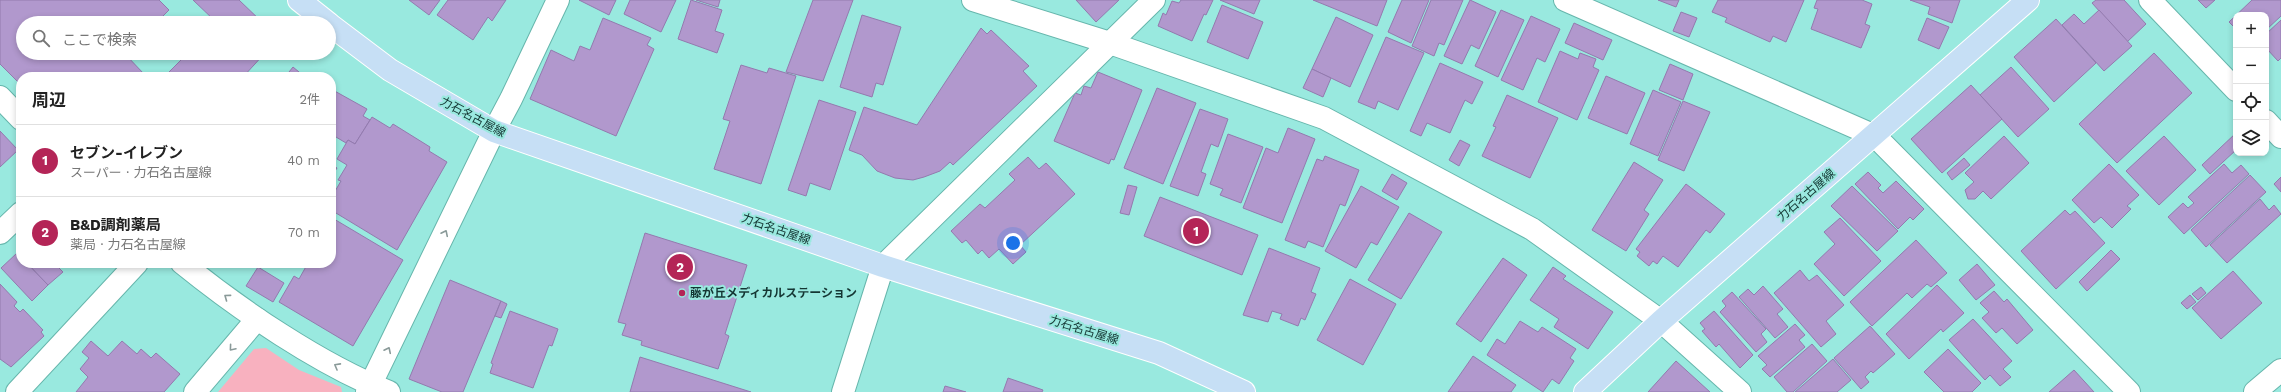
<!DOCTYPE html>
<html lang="ja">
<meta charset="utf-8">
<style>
body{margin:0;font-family:"Work Sans","Noto Sans JP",sans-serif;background:#f2f2f2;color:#222}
.controls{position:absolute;right:12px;top:12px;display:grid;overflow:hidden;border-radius:8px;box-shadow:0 2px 6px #0003}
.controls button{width:36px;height:36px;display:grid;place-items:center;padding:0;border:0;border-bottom:1px solid #e0e0e0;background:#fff;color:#222;font:20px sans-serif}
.you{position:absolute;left:1013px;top:243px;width:14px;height:14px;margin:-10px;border:3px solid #fff;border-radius:50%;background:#1a73e8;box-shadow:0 0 0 6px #1a73e833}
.badge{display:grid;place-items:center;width:26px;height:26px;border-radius:50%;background:#b42557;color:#fff;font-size:13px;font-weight:700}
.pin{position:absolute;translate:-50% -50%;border:2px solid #fff;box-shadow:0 1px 4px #0006}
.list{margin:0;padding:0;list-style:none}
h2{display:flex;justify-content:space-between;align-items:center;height:52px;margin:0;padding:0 16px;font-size:17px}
h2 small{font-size:13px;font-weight:400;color:#767676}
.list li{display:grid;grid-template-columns:26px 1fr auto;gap:12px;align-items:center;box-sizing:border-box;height:72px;padding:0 16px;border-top:1px solid #e0e0e0}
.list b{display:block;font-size:15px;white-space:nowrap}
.list p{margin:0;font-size:13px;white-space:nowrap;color:#767676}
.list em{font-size:13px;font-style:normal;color:#767676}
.icon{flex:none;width:22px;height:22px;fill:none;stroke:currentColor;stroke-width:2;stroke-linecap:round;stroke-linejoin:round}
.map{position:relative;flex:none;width:2281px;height:392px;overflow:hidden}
.search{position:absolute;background:#fff;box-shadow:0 2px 6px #0003;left:16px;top:16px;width:320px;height:44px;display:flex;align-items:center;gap:10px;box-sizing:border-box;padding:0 14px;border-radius:22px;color:#767676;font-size:15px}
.panel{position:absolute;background:#fff;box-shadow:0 2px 6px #0003;left:16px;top:72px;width:320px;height:196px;border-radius:16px}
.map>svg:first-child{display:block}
.green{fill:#f8b1bf}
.building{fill:#b198cd;stroke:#937aae}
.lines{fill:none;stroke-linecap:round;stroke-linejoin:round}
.minor-casing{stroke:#66b6ac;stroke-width:24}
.major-casing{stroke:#fff;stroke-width:24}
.minor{stroke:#fff;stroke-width:22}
.major{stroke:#c6dff5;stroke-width:22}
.oneway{stroke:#8a9a99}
.poi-dot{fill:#b42557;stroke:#99e9df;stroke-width:1.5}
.labels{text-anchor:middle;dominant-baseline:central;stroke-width:4;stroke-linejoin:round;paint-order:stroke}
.street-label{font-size:12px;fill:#143633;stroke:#99e9df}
.poi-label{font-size:12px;font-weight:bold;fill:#143633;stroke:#99e9df;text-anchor:start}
</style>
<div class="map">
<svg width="2281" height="392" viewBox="0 0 2281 392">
<rect width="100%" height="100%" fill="#99e9df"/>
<path class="green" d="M266,348L299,370L341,387L342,392H218L254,349Z"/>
<g class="building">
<path d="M0,0H159L169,10L156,23H23V53H126L125,54L144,74L141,77H21V85L0,64Z"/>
<path d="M193,0H239L263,23H213L215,21Z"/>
<path d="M409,0H440L429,15Z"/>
<path d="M448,0H506L492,21L488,17L473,40L437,15Z"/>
<path d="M579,0H616L609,15Z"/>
<path d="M630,0H676L661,32L624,14Z"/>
<path d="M691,0L722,10L715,31L724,34L717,53L678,39Z"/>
<path d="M696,0H720L718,7Z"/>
<path d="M813,0H853L823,81L786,72Z"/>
<path d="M1076,0H1119L1096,22Z"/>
<path d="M1181,0H1213L1206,15L1204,14L1192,41L1158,26L1163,13L1166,15L1172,1L1179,3Z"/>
<path d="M1220,0H1260L1254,14Z"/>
<path d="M1313,0H1387L1377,26Z"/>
<path d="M1402,0H1429L1411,43L1388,32Z"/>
<path d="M1431,0H1463L1444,45L1439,43L1434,56L1412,46Z"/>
<path d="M1470,0L1496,12L1479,49L1471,45L1462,64L1444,56Z"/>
<path d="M1658,0H1679L1676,7Z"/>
<path d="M1718,0H1804L1786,42L1773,36L1770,42L1725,22L1727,18L1712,12Z"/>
<path d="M1817,0H1862L1872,4L1865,24L1870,26L1861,48L1811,29L1818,9L1814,8Z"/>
<path d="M1910,0H1960L1952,23L1928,14L1930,7Z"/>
<path d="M2096,0H2124L2146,24L2127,42L2092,3Z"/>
<path d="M2198,0H2215L2206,8Z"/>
<path d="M2252,0H2281V16L2266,30V15H2236V29L2229,22Z"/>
<path d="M1222,5L1263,22L1248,59L1207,42Z"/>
<path d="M1501,10L1524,20L1498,77L1475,66Z"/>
<path d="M2099,10L2132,46L2104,71L2062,25L2074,14L2084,24Z"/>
<path d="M1681,12L1697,18L1689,37L1673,31Z"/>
<path d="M862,15L901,27L883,85L876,83L872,97L840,87Z"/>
<path d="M1531,16L1560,29L1545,62L1537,58L1523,90L1501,80Z"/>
<path d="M1336,17L1373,35L1350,87L1312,69Z"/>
<path d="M603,18L651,38L647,45L654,49L616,136L530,99L551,50L574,61L580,46L590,50Z"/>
<path d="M1927,18L1949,27L1939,49L1918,40Z"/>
<path d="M2056,19L2096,63L2054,102L2014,57Z"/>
<path d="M2281,20V58L2278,61L2267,49L2266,50V34Z"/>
<path d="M1574,23L1612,40L1603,60L1565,43Z"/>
<path d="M981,28L987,34L991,30L1029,66L1023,71L1037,86L953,165L950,162L940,171L924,177L913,180L895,178L877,171L862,155L849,150L864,107L917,125Z"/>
<path d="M1386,37L1424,53L1398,110L1378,101L1375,109L1358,102Z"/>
<path d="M1560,51L1578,59L1580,53L1596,59L1593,67L1599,70L1577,120L1538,102Z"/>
<path d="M174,53H265L243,77H164L181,60Z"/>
<path d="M2154,53L2192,93L2117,163L2079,124Z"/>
<path d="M1440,63L1483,82L1472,104L1465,100L1450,133L1427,123L1421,136L1410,131Z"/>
<path d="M1670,64L1693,74L1683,100L1659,90Z"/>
<path d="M741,65L767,73L769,68L796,76L761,184L714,169L730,121L723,119Z"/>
<path d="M293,67L305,77H285Z"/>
<path d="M2011,67L2049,109L2018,137L1980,95Z"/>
<path d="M1312,69L1331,78L1323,97L1303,88Z"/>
<path d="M1098,72L1142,90L1114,160L1111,159L1109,164L1054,141L1075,93L1081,95L1084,86L1091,88Z"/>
<path d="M1606,76L1645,93L1627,134L1588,118Z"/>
<path d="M1971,85L2002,119L1942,173L1911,139Z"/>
<path d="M1157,88L1196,103L1163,184L1124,168Z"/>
<path d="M331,89L367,109L363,116L370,120L355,144L348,140L346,143L331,134V117L333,114L331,112Z"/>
<path d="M1653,90L1681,102L1658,156L1630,144Z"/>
<path d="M1507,95L1558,118L1530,178L1482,156L1496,127L1493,126Z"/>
<path d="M819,100L856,112L830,190L810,183L806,196L788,190Z"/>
<path d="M1683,101L1710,112L1684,171L1658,160Z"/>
<path d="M1200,109L1228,119L1218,147L1211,144L1201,172L1206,174L1198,196L1170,186Z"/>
<path d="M372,117L390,128L393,124L430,147L429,151L447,162L397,250L331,210V198L341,181L338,180L347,165L337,159L348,140L355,144Z"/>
<path d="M1288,128L1315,139L1282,223L1243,208L1266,148L1278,153Z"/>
<path d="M0,131L18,150L0,167Z"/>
<path d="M2236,133V150L2210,174L2202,165Z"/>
<path d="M1228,134L1263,147L1241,203L1220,195L1223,189L1210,184Z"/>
<path d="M2004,136L2029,163L1991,199L1983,191L1975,199H1968L1965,190L1974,182L1965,173Z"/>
<path d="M2164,136L2196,170L2159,205L2126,171Z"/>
<path d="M1460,140L1470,145L1459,166L1449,160Z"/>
<path d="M1325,156L1359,170L1345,206L1340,204L1323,247L1308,241L1305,248L1285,240L1317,159L1323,161Z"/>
<path d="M1028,157L1039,169L1046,163L1075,194L1020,245L1026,252L1013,264L999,249L989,258L982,250L978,254L966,240L962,243L951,231L980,204L985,208L1015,180L1009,174Z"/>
<path d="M1964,158L1970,165L1952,180L1947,173Z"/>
<path d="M1634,162L1663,180L1644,210L1649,214L1626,251L1592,230Z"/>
<path d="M331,164L337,168L331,177Z"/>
<path d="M2109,164L2139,195L2127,206L2131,209L2112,228L2101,217L2094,223L2072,200Z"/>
<path d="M2224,164L2232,173L2241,165L2249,174L2184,234L2168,217L2183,203L2188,208L2194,203L2188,197Z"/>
<path d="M1868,172L1881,185L1878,188L1883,193L1896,181L1924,209L1913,220L1910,217L1898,229L1855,184Z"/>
<path d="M1392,174L1407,183L1397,200L1382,191Z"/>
<path d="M2250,175L2266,192L2206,247L2191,230Z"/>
<path d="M2281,177V192L2274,184Z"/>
<path d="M1686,184L1725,214L1710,233L1706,230L1678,267L1663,256L1657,264L1653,261L1649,266L1637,256L1640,252L1636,249Z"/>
<path d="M1128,185L1137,187L1129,215L1120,213Z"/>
<path d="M1361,186L1399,207L1377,245L1371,242L1356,268L1325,251Z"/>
<path d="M1852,186L1898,231L1877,251L1831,206Z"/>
<path d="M1160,197L1258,235L1242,275L1144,236Z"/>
<path d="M2260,199L2269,210L2274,205L2281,214L2227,263L2210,245Z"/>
<path d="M2065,210L2070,215L2075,211L2105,243L2056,289L2021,251Z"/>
<path d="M1409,213L1442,232L1401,299L1368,280Z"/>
<path d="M1840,218L1881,261L1844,296L1814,264L1835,244L1824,232Z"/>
<path d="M334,219L403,260L353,346L279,302L294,276L299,279L308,263H331V224Z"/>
<path d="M645,233L747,265L725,334L729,336L718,369L641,345L642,341L622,335L626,324L618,322Z"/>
<path d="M1916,240L1947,273L1931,287L1927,284L1912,298L1907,293L1872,326L1850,302Z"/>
<path d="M1269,248L1320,268L1311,292L1316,294L1305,320L1301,318L1298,326L1280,319L1282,314L1272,311L1268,322L1243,315Z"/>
<path d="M2111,250L2120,259L2087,291L2079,282Z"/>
<path d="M17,253L21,257V263H27L48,285L32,301L1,268Z"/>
<path d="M1503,258L1527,275L1481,342L1456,324Z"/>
<path d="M27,263H54L63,272L48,285Z"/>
<path d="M1977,264L1995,285L1976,300L1959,280Z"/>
<path d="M258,267L284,283L273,302L246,286Z"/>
<path d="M1553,267L1566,276L1563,279L1613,312L1588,349L1554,327L1559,319L1530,300Z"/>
<path d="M1800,270L1809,281L1817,275L1844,305L1826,321L1836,334L1821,347L1774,293Z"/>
<path d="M2233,271L2262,303L2221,339L2192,308Z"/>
<path d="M1350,279L1396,304L1363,365L1317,340Z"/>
<path d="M450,280L501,301L463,392H442L409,379Z"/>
<path d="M0,284L17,302L14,306L20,312L23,309L43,330L41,332L44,336L11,367L0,359Z"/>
<path d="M1937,285L1964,313L1943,332L1941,329L1909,359L1886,334Z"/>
<path d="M1763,286L1783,309L1777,314L1788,327L1775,338L1739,297L1748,289L1754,295Z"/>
<path d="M2201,287L2206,293L2198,300L2192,294Z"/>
<path d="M1994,291L2004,302L2007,299L2033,330L2017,344L2002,328L1996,333L1982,318L1989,312L1980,303Z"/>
<path d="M1732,292L1766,329L1761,334L1767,342L1756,352L1720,312L1726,306L1722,301Z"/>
<path d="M2190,295L2196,302L2187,309L2181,303Z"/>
<path d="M501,301L507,304L501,318L495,316Z"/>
<path d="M510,311L558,329L552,346L549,345L533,388L490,373L493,364L491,363Z"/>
<path d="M1714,311L1753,355L1740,368L1719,344L1716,347L1702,331L1705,329L1700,323Z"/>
<path d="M1973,319L2012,361L2003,369L2011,377L2000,386L1990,375L1985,380L1949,340Z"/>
<path d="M1520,321L1538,332L1542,327L1576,349L1570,358L1574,361L1559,384L1552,379L1543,392L1487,355L1497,339L1505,344Z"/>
<path d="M1795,324L1805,335L1799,340L1805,347L1770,377L1762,369L1767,365L1758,356Z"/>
<path d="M1870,326L1895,354L1873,373L1871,371L1865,377L1869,382L1861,389L1834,358Z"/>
<path d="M91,341L108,356L122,341L137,354L141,349L151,358L156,353L180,374L164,392H76L88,377L80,369L89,358L82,352Z"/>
<path d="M1812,344L1827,361L1793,392H1787L1774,377Z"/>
<path d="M1948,349L1981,383L1972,392H1944L1924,372Z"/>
<path d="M1473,356L1516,385L1511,392H1448Z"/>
<path d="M640,357L751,392H630Z"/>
<path d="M1833,359L1851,380L1837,392H1795Z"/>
<path d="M1676,361L1710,392H1648Z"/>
<path d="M2074,370L2094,392H2049Z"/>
<path d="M1008,378L1043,390L1042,392H1003Z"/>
<path d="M945,386L966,392H943Z"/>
</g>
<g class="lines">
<defs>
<g id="minor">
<path d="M973,0L1110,43L1324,118L1532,229L1661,321L1740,392"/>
<path d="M1565,0L1875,136L2129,392"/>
<path d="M2150,0L2236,90"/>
<path d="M0,97L21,119"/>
<path d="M2266,121L2281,137"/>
<path d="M0,233L21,213"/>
<path d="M182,263C240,310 319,364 389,392"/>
<path d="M17,392L137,263"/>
<path d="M195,392L257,319"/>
<path d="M367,392L494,131L511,99L558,0"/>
<path d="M843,392L883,266L1154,0"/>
<path d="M2255,392L2281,370"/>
</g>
<g id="major">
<path d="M299,0L328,23"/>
<path d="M329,24L390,70L494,131L883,266L1159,353L1244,392"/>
<path d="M1585,392L1661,321L2028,0"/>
</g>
</defs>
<use href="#minor" class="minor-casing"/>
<use href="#major" class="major-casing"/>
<use href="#minor" class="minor"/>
<use href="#major" class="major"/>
</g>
<defs><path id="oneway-chevron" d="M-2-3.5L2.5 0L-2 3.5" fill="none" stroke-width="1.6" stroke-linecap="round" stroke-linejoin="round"/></defs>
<g class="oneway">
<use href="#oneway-chevron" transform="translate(445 233) rotate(-64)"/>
<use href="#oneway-chevron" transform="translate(227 297) rotate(-144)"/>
<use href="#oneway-chevron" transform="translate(232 348) rotate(130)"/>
<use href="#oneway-chevron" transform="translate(388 350) rotate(-64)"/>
<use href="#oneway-chevron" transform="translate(337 366) rotate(-151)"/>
</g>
<circle class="poi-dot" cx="682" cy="293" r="4"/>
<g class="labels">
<g class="street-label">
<text transform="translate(473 117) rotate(28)">力石名古屋線</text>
<text transform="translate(1806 195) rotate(-41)">力石名古屋線</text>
<text transform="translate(776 229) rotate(19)">力石名古屋線</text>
<text transform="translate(1084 330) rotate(17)">力石名古屋線</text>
</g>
<g class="poi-label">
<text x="690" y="293">藤が丘メディカルステーション</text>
</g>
</g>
</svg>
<div class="controls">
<button>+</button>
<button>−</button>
<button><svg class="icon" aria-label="locate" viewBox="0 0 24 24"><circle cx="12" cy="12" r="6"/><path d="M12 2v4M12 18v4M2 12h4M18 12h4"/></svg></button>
<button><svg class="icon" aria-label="layers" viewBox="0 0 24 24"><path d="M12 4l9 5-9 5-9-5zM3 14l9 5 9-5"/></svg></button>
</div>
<div class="you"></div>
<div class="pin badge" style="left:1196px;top:231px">1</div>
<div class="pin badge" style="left:680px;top:267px">2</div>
<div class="search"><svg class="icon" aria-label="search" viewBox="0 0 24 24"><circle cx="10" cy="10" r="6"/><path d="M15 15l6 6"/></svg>ここで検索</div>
<section class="panel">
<h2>周辺<small>2件</small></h2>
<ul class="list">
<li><span class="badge">1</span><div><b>セブン-イレブン</b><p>スーパー · 力石名古屋線</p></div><em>40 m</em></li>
<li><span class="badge">2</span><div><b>B&amp;D調剤薬局</b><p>薬局 · 力石名古屋線</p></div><em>70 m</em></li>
</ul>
</section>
</div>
